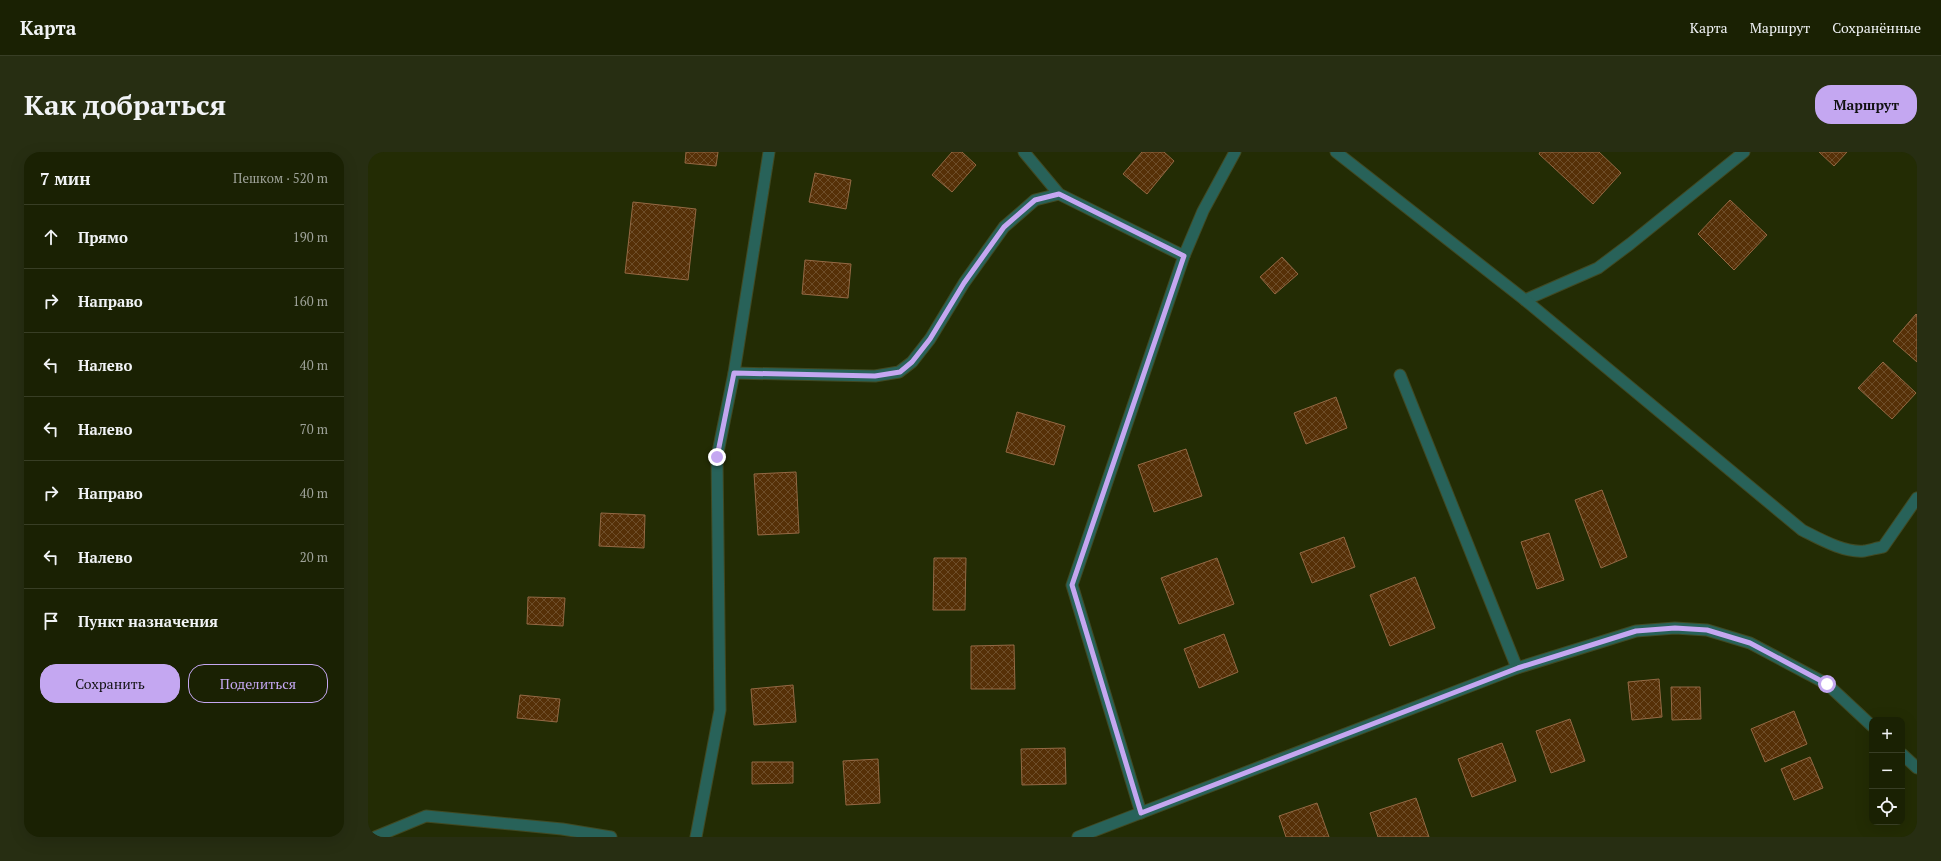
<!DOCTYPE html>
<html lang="ru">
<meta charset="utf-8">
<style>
body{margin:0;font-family:"PT Serif",serif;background:#272e12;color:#f1f3f6}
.controls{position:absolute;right:12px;bottom:12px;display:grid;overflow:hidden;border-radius:8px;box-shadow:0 4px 16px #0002}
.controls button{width:36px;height:36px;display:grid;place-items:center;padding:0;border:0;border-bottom:1px solid #383e25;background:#1a2103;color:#f1f3f6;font:20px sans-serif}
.stop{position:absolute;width:12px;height:12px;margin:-9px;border:3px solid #c4a7f1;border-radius:50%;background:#fff}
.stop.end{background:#c4a7f1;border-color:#fff;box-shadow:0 1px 4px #0008}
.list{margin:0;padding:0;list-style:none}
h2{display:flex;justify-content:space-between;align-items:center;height:52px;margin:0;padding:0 16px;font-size:17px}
h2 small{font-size:13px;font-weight:400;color:#9fa39a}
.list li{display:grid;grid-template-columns:26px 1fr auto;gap:12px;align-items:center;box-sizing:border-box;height:64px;padding:0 16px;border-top:1px solid #383e25}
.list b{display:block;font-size:15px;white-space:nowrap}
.list em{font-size:13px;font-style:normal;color:#9fa39a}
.actions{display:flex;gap:8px;padding:12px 16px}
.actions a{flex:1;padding:9px 0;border:1px solid #c4a7f1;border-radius:16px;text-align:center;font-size:14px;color:#c4a7f1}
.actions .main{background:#c4a7f1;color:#111}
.icon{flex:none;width:22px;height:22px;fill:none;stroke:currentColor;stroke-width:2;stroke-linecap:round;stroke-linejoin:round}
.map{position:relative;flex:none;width:1549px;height:685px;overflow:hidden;border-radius:16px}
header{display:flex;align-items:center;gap:24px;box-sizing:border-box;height:56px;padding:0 20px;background:#1a2103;border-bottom:1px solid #383e25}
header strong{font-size:19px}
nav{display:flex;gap:22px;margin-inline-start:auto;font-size:14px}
.intro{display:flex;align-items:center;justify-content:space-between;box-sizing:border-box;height:96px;padding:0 24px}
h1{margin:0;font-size:28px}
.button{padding:10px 18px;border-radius:16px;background:#c4a7f1;color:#111;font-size:14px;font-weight:700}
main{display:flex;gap:24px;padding:0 24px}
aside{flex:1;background:#1a2103;border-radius:16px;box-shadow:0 4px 16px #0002}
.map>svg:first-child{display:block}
.building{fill:url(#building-cross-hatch);stroke:#946944}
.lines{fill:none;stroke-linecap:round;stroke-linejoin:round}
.service-casing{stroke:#404923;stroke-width:13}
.minor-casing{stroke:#404923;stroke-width:13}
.service{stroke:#286259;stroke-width:11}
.minor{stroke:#286259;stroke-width:11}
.route{stroke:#c4a7f1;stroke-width:5}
</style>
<header>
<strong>Карта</strong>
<nav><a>Карта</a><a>Маршрут</a><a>Сохранённые</a></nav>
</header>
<div class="intro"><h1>Как добраться</h1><a class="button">Маршрут</a></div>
<main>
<aside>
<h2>7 мин<small>Пешком · 520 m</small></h2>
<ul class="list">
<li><svg class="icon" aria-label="ahead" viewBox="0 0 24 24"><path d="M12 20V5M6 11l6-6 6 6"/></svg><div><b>Прямо</b></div><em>190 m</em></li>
<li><svg class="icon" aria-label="right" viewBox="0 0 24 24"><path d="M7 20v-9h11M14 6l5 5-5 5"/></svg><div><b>Направо</b></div><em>160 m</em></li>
<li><svg class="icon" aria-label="left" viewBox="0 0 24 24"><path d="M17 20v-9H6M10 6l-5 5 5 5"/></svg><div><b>Налево</b></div><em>40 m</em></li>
<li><svg class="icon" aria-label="left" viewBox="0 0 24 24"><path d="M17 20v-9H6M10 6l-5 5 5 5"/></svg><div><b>Налево</b></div><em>70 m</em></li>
<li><svg class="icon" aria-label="right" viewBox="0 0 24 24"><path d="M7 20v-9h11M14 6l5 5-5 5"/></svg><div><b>Направо</b></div><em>40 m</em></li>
<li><svg class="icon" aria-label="left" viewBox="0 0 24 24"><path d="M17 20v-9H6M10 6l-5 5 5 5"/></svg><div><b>Налево</b></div><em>20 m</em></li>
<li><svg class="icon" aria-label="arrive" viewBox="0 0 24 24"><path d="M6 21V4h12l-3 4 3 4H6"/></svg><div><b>Пункт назначения</b></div></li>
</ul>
<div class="actions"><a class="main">Сохранить</a><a>Поделиться</a></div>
</aside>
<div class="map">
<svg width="1549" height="685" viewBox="0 0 1549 685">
<defs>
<pattern id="building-cross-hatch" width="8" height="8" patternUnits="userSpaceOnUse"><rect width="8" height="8" fill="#563007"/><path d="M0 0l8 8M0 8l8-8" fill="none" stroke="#6e4e2a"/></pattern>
</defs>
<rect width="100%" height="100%" fill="#232c04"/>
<g class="building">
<path d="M318,0H350L348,14L317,11Z"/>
<path d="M584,0H594L608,13L584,40L564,23Z"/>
<path d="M774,0H796L806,9L779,42L755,22Z"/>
<path d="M1172,0H1231L1253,21L1225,52L1171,2Z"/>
<path d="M1451,0H1479L1466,14Z"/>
<path d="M447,21L483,28L478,57L441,50Z"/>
<path d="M1362,48L1399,83L1366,118L1330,82Z"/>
<path d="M265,50L328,57L320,128L257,121Z"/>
<path d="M914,105L930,122L907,142L892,125Z"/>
<path d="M437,108L483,112L480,146L434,142Z"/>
<path d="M1548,162L1549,163V210L1525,189Z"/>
<path d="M1515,210L1548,241L1524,267L1490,236Z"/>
<path d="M968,245L979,276L938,292L926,261Z"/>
<path d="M649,260L697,274L686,313L638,300Z"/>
<path d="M818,297L834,344L786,360L770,313Z"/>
<path d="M428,320L431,381L390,383L386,322Z"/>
<path d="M1234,338L1259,405L1233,416L1207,348Z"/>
<path d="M233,361L277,363L276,396L231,394Z"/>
<path d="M1181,381L1196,428L1169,437L1153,390Z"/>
<path d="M976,385L987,415L944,431L932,401Z"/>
<path d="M566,406H598L597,458H565Z"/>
<path d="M849,406L866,452L811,472L793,426Z"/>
<path d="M1047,425L1067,476L1022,494L1002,443Z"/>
<path d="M160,445L197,446L195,474L159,472Z"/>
<path d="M856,482L870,520L831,536L816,497Z"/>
<path d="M646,493L647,537H603V494Z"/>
<path d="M1291,527L1294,565L1264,568L1260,530Z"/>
<path d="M425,533L428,570L386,573L383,537Z"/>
<path d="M1303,535H1332L1333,567L1304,568Z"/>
<path d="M152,543L192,547L189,570L149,566Z"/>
<path d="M1426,559L1439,592L1397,610L1383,577Z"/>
<path d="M1202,567L1217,609L1183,621L1168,579Z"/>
<path d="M1134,591L1148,629L1104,645L1090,607Z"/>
<path d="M697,596L698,632L654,633L653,597Z"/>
<path d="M1442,605L1455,636L1426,648L1413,617Z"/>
<path d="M510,607L512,651L478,653L475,609Z"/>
<path d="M384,610H425V631L384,632Z"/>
<path d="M1048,646L1061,685H1010L1002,661Z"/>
<path d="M949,651L961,685H918L911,664Z"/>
</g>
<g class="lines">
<defs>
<g id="service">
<path d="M656,0L691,42L816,104"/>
<path d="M1157,148L1230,116L1262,92L1376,0"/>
<path d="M366,221L507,224L531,220L544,210L562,187L596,131L636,75L667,48L691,42"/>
<path d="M1032,223L1149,516"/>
<path d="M773,661L704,433L816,104L835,59L867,0"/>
<path d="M328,685L352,558L349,305L366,221L401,0"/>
</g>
<g id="minor">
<path d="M968,0L1157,148L1434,378C1452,387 1476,401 1496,399C1502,398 1509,396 1515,395L1549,346"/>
<path d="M1534,602L1549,616"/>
<path d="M7,685L58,664L194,677L243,685"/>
<path d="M710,685L1149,516L1268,479L1307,476L1339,478L1382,491L1459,532L1504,574"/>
</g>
</defs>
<use href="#service" class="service-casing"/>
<use href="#minor" class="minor-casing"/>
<use href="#service" class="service"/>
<use href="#minor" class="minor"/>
</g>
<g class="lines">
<path class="route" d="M349,305L366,221L507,224L532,220L544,210L562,187L596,131L636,75L667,48L691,42L816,104L704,433L773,661L1150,516L1268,479L1307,476L1339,478L1382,491L1459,532"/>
</g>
</svg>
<div class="controls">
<button>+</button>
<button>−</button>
<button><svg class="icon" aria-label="locate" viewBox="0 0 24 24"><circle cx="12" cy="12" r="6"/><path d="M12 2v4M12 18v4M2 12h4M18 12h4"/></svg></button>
</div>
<div class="stop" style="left:1459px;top:532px"></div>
<div class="stop end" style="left:349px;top:305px"></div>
</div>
</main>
